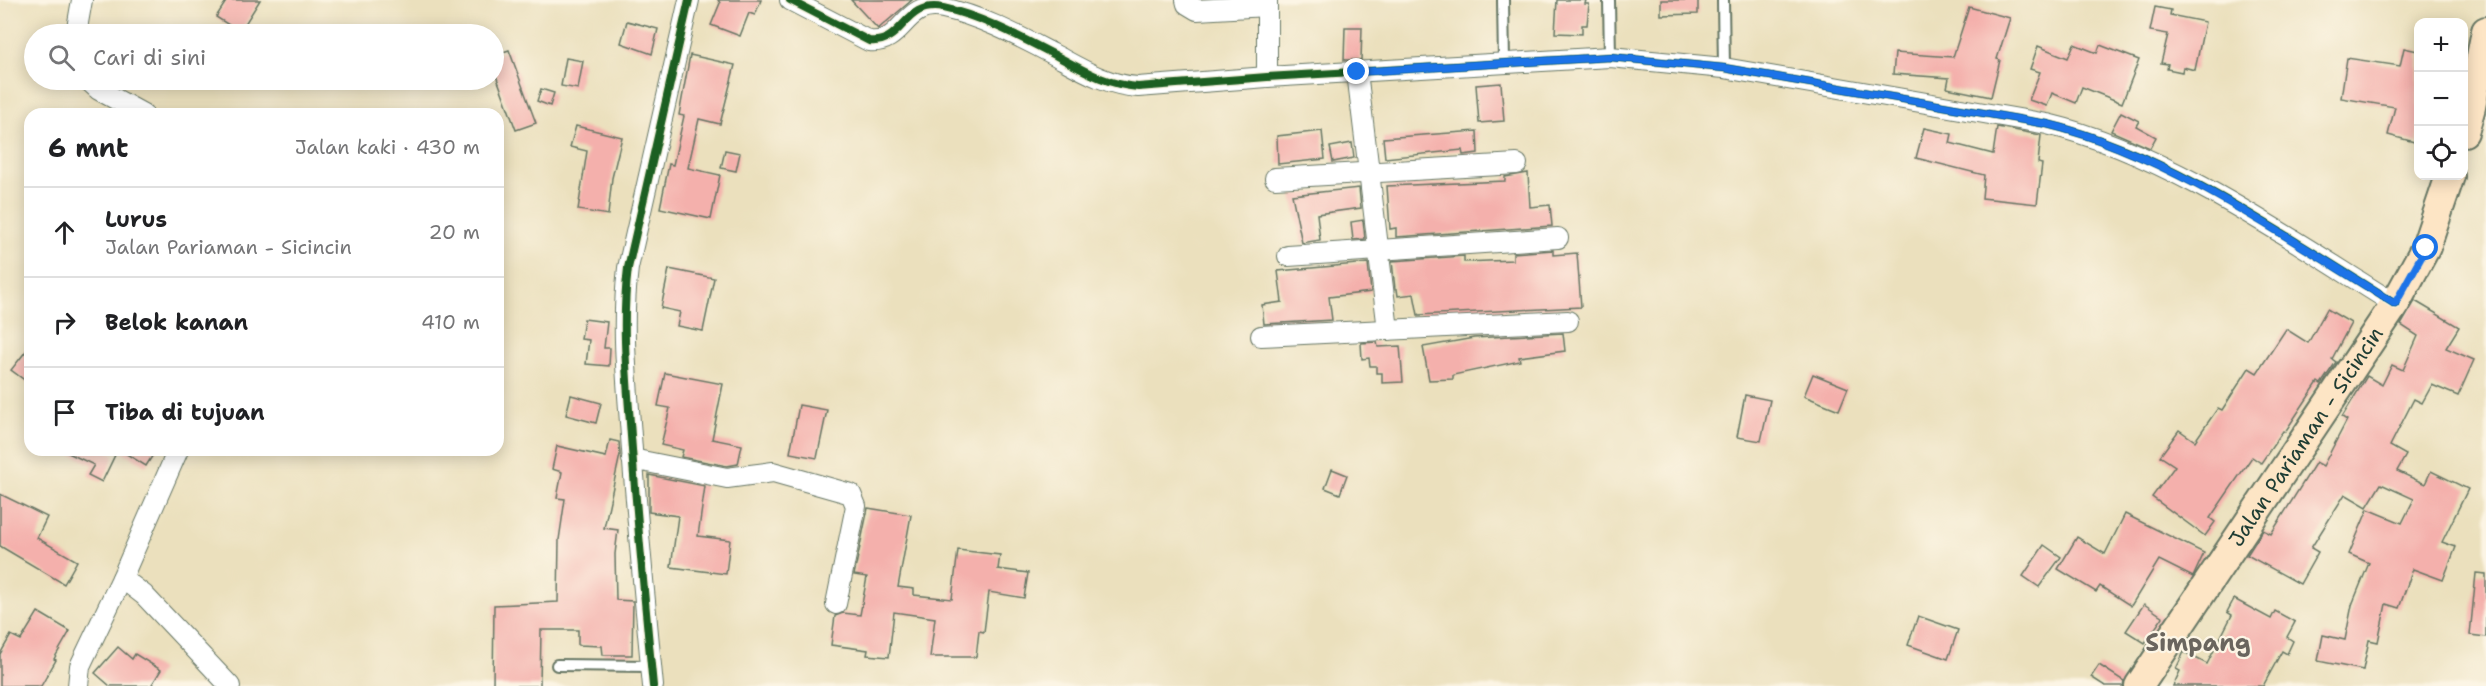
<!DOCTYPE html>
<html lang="id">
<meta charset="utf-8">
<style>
body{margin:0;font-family:"Shantell Sans",sans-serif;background:#f2f2f2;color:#202124}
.controls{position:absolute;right:18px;top:18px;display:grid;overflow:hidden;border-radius:12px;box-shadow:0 3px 15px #0003}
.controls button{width:54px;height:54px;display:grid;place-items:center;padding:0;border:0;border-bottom:2px solid #e0e0e0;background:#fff;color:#202124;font:30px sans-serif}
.stop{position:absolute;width:18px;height:18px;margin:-14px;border:4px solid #1a73e8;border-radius:50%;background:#fff}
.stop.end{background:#1a73e8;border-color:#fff;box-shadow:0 2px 6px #0008}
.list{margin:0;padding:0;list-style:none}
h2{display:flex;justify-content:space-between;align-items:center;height:78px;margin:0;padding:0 24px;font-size:26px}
h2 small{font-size:20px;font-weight:400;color:#757577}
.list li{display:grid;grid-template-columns:39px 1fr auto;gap:18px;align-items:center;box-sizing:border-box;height:90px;padding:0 24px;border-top:2px solid #e0e0e0}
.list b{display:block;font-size:22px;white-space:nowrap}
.list p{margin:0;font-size:20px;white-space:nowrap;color:#757577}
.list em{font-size:20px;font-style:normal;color:#757577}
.icon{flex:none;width:33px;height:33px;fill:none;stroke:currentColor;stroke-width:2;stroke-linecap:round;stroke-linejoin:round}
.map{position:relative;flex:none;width:2486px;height:686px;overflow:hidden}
.search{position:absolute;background:#fff;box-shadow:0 3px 15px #0003;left:24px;top:24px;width:480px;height:66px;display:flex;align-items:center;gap:15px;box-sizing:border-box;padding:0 21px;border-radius:33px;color:#757577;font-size:22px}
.panel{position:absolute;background:#fff;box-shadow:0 3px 15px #0003;left:24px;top:108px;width:480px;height:348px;border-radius:18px}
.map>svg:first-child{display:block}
.building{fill:#f4b0ac}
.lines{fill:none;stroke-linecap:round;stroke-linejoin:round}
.lane-casing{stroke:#667664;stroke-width:14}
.street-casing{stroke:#667664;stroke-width:22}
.secondary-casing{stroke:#667664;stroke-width:32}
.lane{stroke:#fff;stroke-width:10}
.street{stroke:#fff;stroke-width:20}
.secondary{stroke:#fde5c5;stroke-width:28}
.cycleway-casing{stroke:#fcf5e5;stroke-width:11}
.cycleway{stroke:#1b5e20;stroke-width:8}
.route{stroke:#1a73e8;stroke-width:8}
.labels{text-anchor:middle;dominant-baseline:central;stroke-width:4.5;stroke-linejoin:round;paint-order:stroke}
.street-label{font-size:21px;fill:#1f3d34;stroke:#fcf5e5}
.quarter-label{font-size:24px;font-weight:bold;fill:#6a655e;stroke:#fcf5e5}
</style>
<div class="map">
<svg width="2486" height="686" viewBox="0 0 2486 686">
<rect width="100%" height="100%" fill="#fcf5e5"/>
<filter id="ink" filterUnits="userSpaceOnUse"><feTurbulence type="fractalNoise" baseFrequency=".0167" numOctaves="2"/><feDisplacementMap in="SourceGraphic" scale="12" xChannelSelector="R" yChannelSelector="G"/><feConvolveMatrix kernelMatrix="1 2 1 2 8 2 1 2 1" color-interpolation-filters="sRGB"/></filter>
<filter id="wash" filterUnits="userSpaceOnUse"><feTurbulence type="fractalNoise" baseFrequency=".008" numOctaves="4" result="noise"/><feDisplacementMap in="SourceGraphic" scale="24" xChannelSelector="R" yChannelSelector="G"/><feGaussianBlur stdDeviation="1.35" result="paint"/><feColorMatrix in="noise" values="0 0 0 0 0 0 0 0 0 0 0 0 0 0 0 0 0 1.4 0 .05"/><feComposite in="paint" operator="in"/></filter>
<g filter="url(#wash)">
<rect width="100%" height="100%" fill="#ebe0bd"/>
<g id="blocks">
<g class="building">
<path d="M227,0H260L240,32L216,17Z"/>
<path d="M718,0H761L755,15L749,13L740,36L711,25L720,3Z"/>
<path d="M851,0H912L878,29Z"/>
<path d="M1557,0H1586L1585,4H1589L1587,25H1582V34L1555,33Z"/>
<path d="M1661,0H1698V14L1661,15Z"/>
<path d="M1969,7L2010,18L1997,59L2000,60L1991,97L1947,88L1949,78L1893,74L1895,53L1953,57Z"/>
<path d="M2155,7L2171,10L2170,15L2205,22L2195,70L2183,67L2182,72L2167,69L2168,64L2161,63L2168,34L2150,31Z"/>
<path d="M627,21L658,29L652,54L621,43Z"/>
<path d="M1345,27H1362L1361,60H1344Z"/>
<path d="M2074,44L2097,53L2100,45L2139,60L2122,103L2082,87L2076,103L2052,93L2047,106L2029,100L2040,72L2030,69L2038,46L2068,58Z"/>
<path d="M2404,48L2418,51V143L2388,135L2395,107L2341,98L2347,58L2400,66Z"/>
<path d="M509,50L536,123L516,130L494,70V55Z"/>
<path d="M690,55L735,65L720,124L699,119L688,168L720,175L711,219L660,208L669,164L673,165L684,116L679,115Z"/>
<path d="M566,58L583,61L578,89L561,86Z"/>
<path d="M1501,83L1504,121L1479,123L1476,85Z"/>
<path d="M541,89L554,93L550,106L537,101Z"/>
<path d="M2121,112L2139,121L2136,126L2156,137L2150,148L2111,131Z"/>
<path d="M576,126L622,137L612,178L608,215L578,210L587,151L570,147Z"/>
<path d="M1997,127L2041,135L2038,163L2042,164L2037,204L1982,198L1984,175L1916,158L1924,128L1952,134L1950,143L1993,154Z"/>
<path d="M1322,131L1325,159L1278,164L1277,136Z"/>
<path d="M1477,131L1478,153L1463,155L1462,150L1385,158L1383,138Z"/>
<path d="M1352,143L1354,158L1333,162L1330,147Z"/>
<path d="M725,150L740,153L736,171L721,168Z"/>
<path d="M1528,173L1530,207L1550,205L1552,226L1396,237V228L1390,229L1387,186L1505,181V177Z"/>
<path d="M1359,188L1361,208L1317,214L1320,240L1302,243L1292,195Z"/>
<path d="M1363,220L1365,239L1353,240L1351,222Z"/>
<path d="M1553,250V255L1577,253L1581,307L1418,315L1414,294L1398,296L1397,289H1395L1392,261L1464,256V262L1513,260V253Z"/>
<path d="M1368,263L1371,292L1329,297L1332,320L1264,324L1262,305L1282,302L1278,271Z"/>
<path d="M669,269L714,278L703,331L677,326L680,312L661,308Z"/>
<path d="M2415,301L2459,327L2446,348L2474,360L2458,396L2432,385L2422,403L2414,399L2390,446L2406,455L2397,471L2425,484L2431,471L2468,489L2442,542L2456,547L2443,580L2413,569L2399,608L2386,604L2378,642L2369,640L2363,670L2318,661L2323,635L2345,640L2352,605L2369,563L2349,554L2368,509L2402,523L2414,499L2381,484L2367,507L2345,494L2311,548L2318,552L2300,584L2247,555L2263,530L2271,534L2316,462L2323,466L2347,420L2342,417L2367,376L2382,385L2392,365L2403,370L2418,336L2401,325Z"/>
<path d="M2327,309L2351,323L2332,359L2336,362L2321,384L2318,382L2285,432L2283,431L2261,463L2252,457L2210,518L2215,522L2205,536L2152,497L2175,466L2160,456L2179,430L2195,441L2218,408L2222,410L2249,368L2257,373L2286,329L2308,343Z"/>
<path d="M584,319L607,322L604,348H610L609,366L586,364L589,340L581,339Z"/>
<path d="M1563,333L1565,351L1519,357L1520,361L1453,375V379L1429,380L1423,347L1474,338Z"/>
<path d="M1377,342L1378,347L1400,346L1403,382L1382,383V373H1376V366H1370L1369,358L1362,359L1361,343Z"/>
<path d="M30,346V384L11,370Z"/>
<path d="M665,373L723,384L712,439L742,445L738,464L727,466L681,457L683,450L661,445L670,408L658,406Z"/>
<path d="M1813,374L1848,388L1839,410L1804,396Z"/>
<path d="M571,395L601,403L596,423L566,415Z"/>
<path d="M1745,395L1770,400L1761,441L1737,437Z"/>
<path d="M799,405L827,410L817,458L790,453Z"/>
<path d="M610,440L619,442L620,455L604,528L618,530L615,554L616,600L633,601L632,655H603L602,646L578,645V630H541L540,686H493L494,605L558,602L559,540L565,499L557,498L562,472L552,469L557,446L606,457Z"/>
<path d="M62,450H105L115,455L102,482L88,475L94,465Z"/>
<path d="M120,450H156L146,466Z"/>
<path d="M1332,469L1347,475L1340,494L1325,488Z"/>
<path d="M649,475L705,486L698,536L730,540L726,574L671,567L678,516L649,512Z"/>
<path d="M0,494L47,517L37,538L77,561L64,584L0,546Z"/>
<path d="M868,508L911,515L898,587L914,589V595L952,599L958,550L1000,555L998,569L1028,573L1024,598L989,592L984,632L979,631L976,657H930L935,618L894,612L889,657L867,655L868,650L831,645L835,616L843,613L860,615L867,577L854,575Z"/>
<path d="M2125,514L2204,553L2193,577L2159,560L2131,606L2100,586L2096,592L2058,569L2077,537L2105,554Z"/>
<path d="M2044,545L2061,557L2039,587L2023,576Z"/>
<path d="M2476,573L2486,574V637L2470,635Z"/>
<path d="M2234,599L2271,619L2275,611L2295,622L2287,637L2293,641L2287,654L2282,651L2263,686H2173L2180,671L2176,669L2184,652L2207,664L2232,615L2227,612Z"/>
<path d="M2144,604L2163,617L2145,643L2126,631Z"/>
<path d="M38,612L70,631L54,659L56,660L41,686H0V654L11,635L21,640Z"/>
<path d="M1918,616L1958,630L1948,659L1908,645Z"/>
<path d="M118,647L132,659L135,654L161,670L151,686H110L95,673Z"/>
<path d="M2099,665L2124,681L2123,686H2105L2091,677Z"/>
</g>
</g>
</g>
<g filter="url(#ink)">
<use href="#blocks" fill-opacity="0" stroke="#667664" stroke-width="1.5"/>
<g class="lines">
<defs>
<g id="lane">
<path d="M1503,0L1504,63"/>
<path d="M1609,0L1610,57"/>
<path d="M1723,0L1724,68"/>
<path d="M557,665L651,666"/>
</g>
<g id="street">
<path d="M790,0L869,41C904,45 903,0 943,8C981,16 1020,37 1053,54C1081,69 1106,85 1138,87L1267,77L1610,57L1724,68L2047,124C2166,152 2292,240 2395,304"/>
<path d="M1186,0L1187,4L1197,10L1267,6"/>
<path d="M1267,0V77"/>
<path d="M76,34L82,0"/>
<path d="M1357,72L1388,330"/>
<path d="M88,80L99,90L143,114"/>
<path d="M1275,178L1517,164"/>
<path d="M1288,256L1558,238"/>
<path d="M1261,336L1568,321"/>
<path d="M632,459L727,478L773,472L851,494L856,506L836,604"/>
<path d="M122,578L144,595L230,686"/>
<path d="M78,686L80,666L122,578L178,450"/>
<path d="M653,686C645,603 637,520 631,436C627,380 621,325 628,268L689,0"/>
</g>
<g id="secondary">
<path d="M2464,132L2471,107L2486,31"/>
<path id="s1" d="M2139,686L2395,304L2426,247L2450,176"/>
</g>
</defs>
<use href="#lane" class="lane-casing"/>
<use href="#street" class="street-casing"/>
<use href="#secondary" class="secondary-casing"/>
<use href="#lane" class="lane"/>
<use href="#street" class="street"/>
<use href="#secondary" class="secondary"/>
<defs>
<g id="cycleway">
<path d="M790,0L869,41C904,45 903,0 943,8C981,16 1020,37 1053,54C1081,69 1106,85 1138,87L1267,77L1610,57L1724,68L2047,124C2166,152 2292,240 2395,304"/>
<path d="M653,686C645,603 637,520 631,436C627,380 621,325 628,268L689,0"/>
</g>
</defs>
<use href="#cycleway" class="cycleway-casing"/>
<use href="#cycleway" class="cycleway"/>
</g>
</g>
<g class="lines" filter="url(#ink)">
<path class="route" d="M1357,72L1610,57L1724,68L2047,124C2165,152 2292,241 2395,304L2426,248"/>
</g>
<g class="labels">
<g class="street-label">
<text stroke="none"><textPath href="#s1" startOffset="300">Jalan Pariaman - Sicincin</textPath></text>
</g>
<g class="quarter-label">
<text x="2198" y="643">Simpang</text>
</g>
</g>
</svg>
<div class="controls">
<button>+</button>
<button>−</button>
<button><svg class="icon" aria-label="locate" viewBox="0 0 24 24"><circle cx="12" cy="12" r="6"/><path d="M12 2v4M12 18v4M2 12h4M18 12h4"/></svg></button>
</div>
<div class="stop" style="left:2426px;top:248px"></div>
<div class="stop end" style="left:1357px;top:72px"></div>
<div class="search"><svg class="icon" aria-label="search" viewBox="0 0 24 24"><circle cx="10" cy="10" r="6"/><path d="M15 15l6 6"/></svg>Cari di sini</div>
<section class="panel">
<h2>6 mnt<small>Jalan kaki · 430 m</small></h2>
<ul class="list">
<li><svg class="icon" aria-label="ahead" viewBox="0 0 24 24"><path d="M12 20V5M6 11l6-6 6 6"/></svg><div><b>Lurus</b><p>Jalan Pariaman - Sicincin</p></div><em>20 m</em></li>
<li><svg class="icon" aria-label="right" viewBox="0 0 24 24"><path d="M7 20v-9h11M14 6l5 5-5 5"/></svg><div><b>Belok kanan</b></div><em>410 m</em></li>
<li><svg class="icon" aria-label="arrive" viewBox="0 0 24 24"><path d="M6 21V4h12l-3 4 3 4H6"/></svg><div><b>Tiba di tujuan</b></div></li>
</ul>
</section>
</div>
